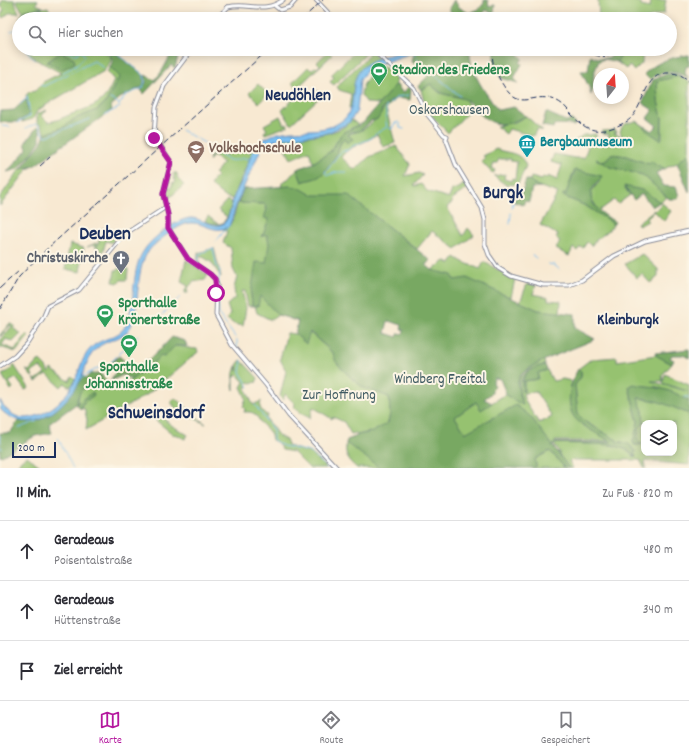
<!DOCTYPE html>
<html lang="de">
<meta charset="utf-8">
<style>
body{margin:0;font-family:Dekko,sans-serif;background:#f2f2f3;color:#2b2b33}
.controls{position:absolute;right:12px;bottom:12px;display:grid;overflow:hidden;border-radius:8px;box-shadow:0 2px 10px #0003}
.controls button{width:36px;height:36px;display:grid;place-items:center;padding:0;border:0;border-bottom:1px solid #e1e1e2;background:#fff;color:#2b2b33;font:20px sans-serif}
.compass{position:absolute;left:593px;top:68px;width:36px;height:36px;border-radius:50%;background:#fff;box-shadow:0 2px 10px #0003;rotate:17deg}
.scale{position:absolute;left:12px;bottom:10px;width:44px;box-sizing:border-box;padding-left:4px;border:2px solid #1b2f5e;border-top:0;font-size:11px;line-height:14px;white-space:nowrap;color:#1b2f5e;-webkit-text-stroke:3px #fcf5e5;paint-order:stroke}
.stop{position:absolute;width:12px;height:12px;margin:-9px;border:3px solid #b5179e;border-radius:50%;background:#fff}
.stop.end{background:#b5179e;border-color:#fff;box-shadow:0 1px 4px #0008}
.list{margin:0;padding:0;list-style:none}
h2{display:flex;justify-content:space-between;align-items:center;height:52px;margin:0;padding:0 16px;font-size:17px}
h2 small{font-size:13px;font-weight:400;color:#7c7c81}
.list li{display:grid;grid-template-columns:26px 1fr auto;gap:12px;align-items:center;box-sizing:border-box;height:60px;padding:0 16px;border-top:1px solid #e1e1e2}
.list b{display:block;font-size:15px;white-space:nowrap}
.list p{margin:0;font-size:13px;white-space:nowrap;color:#7c7c81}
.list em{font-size:13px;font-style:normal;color:#7c7c81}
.icon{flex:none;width:22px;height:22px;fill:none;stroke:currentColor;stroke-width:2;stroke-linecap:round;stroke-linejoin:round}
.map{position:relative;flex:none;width:689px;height:468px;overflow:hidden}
.search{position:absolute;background:#fff;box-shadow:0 2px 10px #0003;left:12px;right:12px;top:12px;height:44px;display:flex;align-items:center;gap:10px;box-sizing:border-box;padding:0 14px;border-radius:22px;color:#7c7c81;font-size:15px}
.sheet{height:232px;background:#fff}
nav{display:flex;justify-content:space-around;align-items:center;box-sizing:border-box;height:56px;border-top:1px solid #e1e1e2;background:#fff;font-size:11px;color:#7c7c81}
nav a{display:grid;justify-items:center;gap:2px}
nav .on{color:#b5179e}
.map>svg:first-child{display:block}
.green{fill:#96c26f;stroke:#587866;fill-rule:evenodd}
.forest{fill:#78a862;stroke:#4a6c60;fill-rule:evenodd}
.water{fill:#7bbff1;stroke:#4b77a8}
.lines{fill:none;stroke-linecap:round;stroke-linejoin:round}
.stream{stroke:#7bbff1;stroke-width:1}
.major-casing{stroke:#8a8c98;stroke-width:5}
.major{stroke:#fff;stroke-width:3}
.rail{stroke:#1b2f5e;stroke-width:1;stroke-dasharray:6 3;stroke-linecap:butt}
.route{stroke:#b5179e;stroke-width:5}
.labels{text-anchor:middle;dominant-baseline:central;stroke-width:4;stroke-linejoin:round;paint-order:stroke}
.leisure-label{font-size:15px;font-weight:bold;fill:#27864d;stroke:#fcf5e5;text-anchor:start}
.park-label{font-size:15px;fill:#405b63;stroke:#fcf5e5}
.culture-label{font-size:15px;font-weight:bold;fill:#0d838f;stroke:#fcf5e5;text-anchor:start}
.education-label{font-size:15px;font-weight:bold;fill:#785e54;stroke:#fcf5e5;text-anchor:start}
.worship-label{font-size:15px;font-weight:bold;fill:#5b616d;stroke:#fcf5e5;text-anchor:end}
.neighbourhood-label{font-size:16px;font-weight:bold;fill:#1b2f5e;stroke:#fcf5e5}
.quarter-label{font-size:17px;font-weight:bold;fill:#1b2f5e;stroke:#fcf5e5}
.district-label{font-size:19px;font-weight:bold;fill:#1b2f5e;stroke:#fcf5e5}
</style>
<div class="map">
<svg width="689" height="468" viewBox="0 0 689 468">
<rect width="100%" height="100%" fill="#fcf5e5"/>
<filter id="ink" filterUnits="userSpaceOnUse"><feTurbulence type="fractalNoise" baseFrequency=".025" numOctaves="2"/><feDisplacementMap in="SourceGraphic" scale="8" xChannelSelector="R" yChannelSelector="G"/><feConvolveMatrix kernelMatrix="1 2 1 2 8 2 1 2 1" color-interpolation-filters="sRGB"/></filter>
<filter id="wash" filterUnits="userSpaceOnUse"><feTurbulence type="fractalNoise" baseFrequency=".012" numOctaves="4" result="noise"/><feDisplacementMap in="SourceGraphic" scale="16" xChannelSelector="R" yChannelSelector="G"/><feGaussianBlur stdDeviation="0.9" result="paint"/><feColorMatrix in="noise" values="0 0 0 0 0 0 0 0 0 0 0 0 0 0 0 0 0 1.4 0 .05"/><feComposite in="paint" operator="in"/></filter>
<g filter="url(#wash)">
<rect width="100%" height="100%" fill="#f8e9d2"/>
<g class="green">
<path d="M3,0H14L19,13H9L3,18L1,15L4,10L0,5Z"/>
<path d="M16,0H38L36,4L43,7L22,11Z"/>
<path d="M598,0H632L641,3V6L650,8L651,0H666L664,13L645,19H599Z"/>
<path d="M48,7L50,12L26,15C38,14 47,10 56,19H19L23,12Z"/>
<path d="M26,49H102L111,58V61L104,71L54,100L37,111L33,119L22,122L21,119L29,114L26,95L29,92L35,91L43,82L61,73L35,59Z"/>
<path d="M357,49L360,51L363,49H367L364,56L334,85L330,82L334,77L331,75Z"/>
<path d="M626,49H643L642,63L634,71L629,65L626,69L617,62Z"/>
<path d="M328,51L332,55L297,88L292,83L308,67L311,70L315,67L317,68L320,65L317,62Z"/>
<path d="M370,51L380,58C350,72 356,80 351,108H349L351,94L339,90L337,86L366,58Z"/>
<path d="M110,67L120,77L117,81L106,102L97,110L74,119L64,127L45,134L41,125L37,123V114L46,110L47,111L41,115L48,122C58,121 65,116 75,113C96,105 105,103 114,80L107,72Z"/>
<path d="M383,67L394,72C400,85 388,94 379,104L367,103L361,95C362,82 371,71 383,67Z"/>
<path d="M679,75L689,82V153L677,163L664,169L650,163L649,164L626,156L611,154L604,162L598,160L610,167L643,175L667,197L660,202L624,187L630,195L618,204L614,200L599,211L591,198V192L600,181L574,171L565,197L586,206L611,222L613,225C607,234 597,237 591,246L587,242L583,248L580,247L577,251L573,248L569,256L556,249L560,241L556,238L558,235L540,225L558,193L535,185L530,180L531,177L542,180L543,177L547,178L548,176L557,180L562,165L551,162L554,154L575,158H584L588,146L575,141L583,135L596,134V142L606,144L609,134H602V131L616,130L617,132L614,133L623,137L620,132C622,122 630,123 636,121L660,140L662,138V118L658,101L657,81L680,76Z"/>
<path d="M258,84L268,94L259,103L249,93Z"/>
<path d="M430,84L440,93L465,99L469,106V111L448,133L426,110L421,90Z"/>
<path d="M316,90L321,96L291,124L282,110L297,96L306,98Z"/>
<path d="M394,100L386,109L395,143L383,147L377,134C365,144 350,145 341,157L355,170L369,157L396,146L410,164L405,176L419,173L423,175L414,185L415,186L421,184L427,191L449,198L452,190L459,188L465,183L468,188L451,200L453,202L447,207L463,236L468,228L474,235L456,249L432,231L417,249L374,216L429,271L574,328L324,254L320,260L453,415L484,468H357C347,460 345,455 346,443L369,432L357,435L356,433L351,434L344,422L333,417L332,419L313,407L310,418L298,412L299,410L294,408L295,404L285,394L283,400L280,396L286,371L280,359L287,333L295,334L306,343L309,332L333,353L337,362L351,378L364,388L389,396L390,414L388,423L381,427L390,424L392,415L401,403L397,402L400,399L402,400L407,394C367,365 326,328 278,315L271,320L257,313L255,306H258L259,296L251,294L252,306H248L245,291H242L246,308L243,326L234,324L227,319L230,314L227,305L235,298L234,288L237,277L233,269L231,248L223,243L227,231L223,230C234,225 234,213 238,203L265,204L269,219L265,234L267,235L269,243L300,188L291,186L281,188L282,182L288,179L297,169L302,182C307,180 316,179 320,175C330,168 338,154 340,144L345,138L347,141L350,138L348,135C352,132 355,133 360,131C362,131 376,120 377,118C383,113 385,101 394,100Z"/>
<path d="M280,116L284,125L287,123L288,126L265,134L264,132L267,130L264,125Z"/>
<path d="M526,116L543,131L537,129L533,136L509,129L506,134L496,126H501L499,125L515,122Z"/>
<path d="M352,120L358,125L342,133L331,151L313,163L309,151L291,159L281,142V139C303,134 335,139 352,120Z"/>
<path d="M251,144V150H253L254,146H257L251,155L233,199L225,197L210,185L217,176L214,173L216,172L223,163L213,156L209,161L210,156L214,154L212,152L215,149L226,155L229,151L243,146V151H247L245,146L247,145V151L250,152L249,145Z"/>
<path d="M496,149C508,154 521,151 526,166L518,184L506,185L494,176L505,174L504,179L511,181L512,178L515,179L517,162L511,161V159H499L497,163H494L492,169L495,170L494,173L491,172L481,161L485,158L483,156Z"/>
<path d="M34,166L28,169L0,206V197L20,169Z"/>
<path d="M174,173H177L178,179L184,185L168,199L166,194L171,174L168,188H171L173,182L174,184L176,181L174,179Z"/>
<path d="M227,200L232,202C227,220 226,230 205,221L208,216L218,224L223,223L227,217L218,210Z"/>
<path d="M662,203L671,211L664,221L654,211L646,219L648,221L639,226L637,223L654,210L655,211Z"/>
<path d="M103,228L116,231L113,243L106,241L103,252L93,245L87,247L96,243L97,247Z"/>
<path d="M70,244L84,248L80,272L65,269Z"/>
<path d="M214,248L221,277L211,262L203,257H199V263H197L198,253Z"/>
<path d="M642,254L658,269V277L650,283L642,274L637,278L625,264Z"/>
<path d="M455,257L463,262L480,269L484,262L515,279L511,297L454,281L432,270L445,261L450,264Z"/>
<path d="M186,260L208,275L205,280L193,282L187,289L188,293H185V289L188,286L181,282Z"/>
<path d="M120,267L128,269L127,280H121L118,283L113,282L115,270H118Z"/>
<path d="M527,284L536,285L533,294L548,297V300L561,301L560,313L538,310L520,302Z"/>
<path d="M10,323L15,326L13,328L21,334L13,342L6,339L2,345L15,350L27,334L29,336L16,352L0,347V341L12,326L10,325L0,337V335Z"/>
<path d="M175,346C183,346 190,349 197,349L198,352L148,394L86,430L87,420L84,408L82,409V404L94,395L93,393L77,404L80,391L88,386L89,382L99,377L113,390L131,380L161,356L164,357Z"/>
<path d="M656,355L672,364L662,375L663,381H651L687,391L663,383L665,374L689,385V401L658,387L630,385L629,387L638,422L633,442L634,445H641L642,443L637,440L640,427L644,423L643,411L637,398L660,401L689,414V465L646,461L644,462L646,468H644L640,460H573L569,461L573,468H569L556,451L560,453L553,443L554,449L531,417L465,433L455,417L476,402L482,409L506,394L522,405L519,392V378L532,367L544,360L545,365C536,366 526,371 521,380L524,391V381L538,379V373L547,370L553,381L563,379L571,381C571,386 570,391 570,397C570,422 592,430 611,441H555V443C573,444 625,439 634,457V452L635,451L628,443L620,442L618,443L616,440L587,423L578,415L575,385L581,377V371L578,369L591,359L617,357V361ZM536,392L552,417L539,423L526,403L523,395L524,393ZM644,423H674V453H644Z"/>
<path d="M39,360L46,367L49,373L51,369L69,381L72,376L75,379L72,386H67L65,383L61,387L47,374L36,382L34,378L36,380L45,373L40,367L31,373L33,375L32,377L26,370L29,371Z"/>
<path d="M241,360L258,378L256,383L255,382L252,384L249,382L247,383L248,387H245L253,405L261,401L260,408L265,414L268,415L266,418L278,435L287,441L288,446L310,453L327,468H309L293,452L282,450L278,443L272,440C270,430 268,431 262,424C256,417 257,411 244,412L245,409L243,407L246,398L241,387L244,382L237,374L236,377L234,376V390C232,382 233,374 236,366L237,371H238L237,365Z"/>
<path d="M14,365L29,388L25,390L16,378L9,382L13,388L11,390L2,375L13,368L12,366Z"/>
<path d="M175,398L194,414V415L206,424L177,410L171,402Z"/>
<path d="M160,415L171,425L188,435L185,439L175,434L174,435L154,419Z"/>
<path d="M550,451L565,468H534L536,466L535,459Z"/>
<path d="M27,456L40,466L38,468H16L21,460Z"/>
</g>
<g class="forest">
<path d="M454,0L460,8L469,13L479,9L484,3V0H488L489,6L495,5L494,14L486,10L483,14L462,15L463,19H454L449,8Z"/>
<path d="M107,49H111L144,75V86L120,98L111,106L112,110L34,166L21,169L41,143L45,134L64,127L74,119L97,110L106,102L117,81L120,77L110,67L113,60L106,50Z"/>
<path d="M174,49H178V57L175,68L171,65L144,94L141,90L146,82L145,75L155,80L162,71Z"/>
<path d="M417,49H470C469,72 485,92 498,110L514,107L526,116C503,128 494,127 475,110C472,106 469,101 464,99C447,92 445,99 431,84L421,90L418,86L429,75L412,62L414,52Z"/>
<path d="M494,49H515L523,59L520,62L522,64L514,78L518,83L501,78L494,64Z"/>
<path d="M619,49H626L617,62L604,59L599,61L594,73L593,89L591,95L589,87L581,71H588L590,55C601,61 612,59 619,49Z"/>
<path d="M61,52L74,58L75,63L61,70L47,62Z"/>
<path d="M689,55V66L686,67L685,73L689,79C677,70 661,69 650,80L644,74C658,61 670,57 689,55Z"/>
<path d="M666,74H675L680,76L657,81L658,101L662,118L661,140L650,133L638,122L652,131L657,126L647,118L653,110L642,103L653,80Z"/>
<path d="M396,84L403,93L409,86L411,88L410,100L398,98L391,101L382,109L381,114L378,119L371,121L360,131L351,132L348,135L353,139L347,143L344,138L340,144C338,154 330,168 320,176C316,179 307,180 302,182L297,169L313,163L331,151L342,133L363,123Z"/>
<path d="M25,100H27L29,116L16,122H0V111L14,110Z"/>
<path d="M546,112L568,122L571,119L576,124L574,126C568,124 561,124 554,125L553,128L542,126Z"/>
<path d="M37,127L40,128V141L32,153L18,169L7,172L27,149L25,143Z"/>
<path d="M689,153V192L677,163Z"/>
<path d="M611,154L626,156L649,164L651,161L657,166L663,167L664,169L656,173L664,186L676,187L679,196L677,199H669L643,175L610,167L596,159L604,162Z"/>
<path d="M575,170L602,176C599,182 593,186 591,192C588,205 606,216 615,222L613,225L611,222L586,206L563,196V194H567L566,193Z"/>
<path d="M526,180H530L535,185L541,187L532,188L529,202L525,201L523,205L514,202V196L520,197Z"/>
<path d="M291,186L300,188L312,195H348L430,260L426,265L432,270L452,275L454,280L467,278L538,310L575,314V328L595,339C580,347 525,364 519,378C516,386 521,397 523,405L507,396L500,379L495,378L493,382L495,387L492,390V393L484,399L492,403L481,410L476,402L455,417L465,433L516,405L531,417L569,468H565L550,451L535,459L536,466L534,468H380L346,443L347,440L357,436V435L372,432L388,423L390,414L389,397L364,388L351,378L336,362L333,353L310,332L306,344L295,334L298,321L278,315L260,296L258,306H252L251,294L256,262L266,263L269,244L267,235H264L262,237L269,219L264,218L267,209L265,204L238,203L243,189ZM388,321L402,325L401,329L404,330L403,334L399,333L397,337L385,333Z"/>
<path d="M624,186L642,190L660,202L652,207L642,194L634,200Z"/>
<path d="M172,337L185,341L187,346H175L164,357L161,356L153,363L152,366L131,380L123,375L111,381L117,368L111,363L119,356C122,358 125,362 128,364C142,372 163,346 172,337Z"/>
<path d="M689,349V358L683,355H672L670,358L674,360L672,364L657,356L655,353Z"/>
<path d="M545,365L547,370L538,373V379L524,381V391L522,392C519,376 530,367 545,365Z"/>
<path d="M578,369L581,371V377L575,385L578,415L587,423L617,440L618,443L620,442L628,443L636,452H634L636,457L627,450L613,445L555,443L611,442C601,435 588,430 579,422C563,410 570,383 578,369Z"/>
<path d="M100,373L109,384L118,387L113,390L102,383L100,378C90,379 76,392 77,404L93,392L94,395L82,404V409L81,410L76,404L49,424L52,433L35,436L2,456L0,455V433H10L18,421C24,421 34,423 39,420C58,412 73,394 82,376L86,378L90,374Z"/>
<path d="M633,384C656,388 668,387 689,401V414C672,407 657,399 638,398L643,411L644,423L639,428L637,440L643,444L634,445L633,442L638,422L629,387Z"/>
</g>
<path class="water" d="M406,49H417L409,54L376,65L367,70L360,80L357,111L349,123L327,133L275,140L261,149L238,200L229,227C212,234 207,223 191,223C180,223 159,240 151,248C134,266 141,303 131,326C123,341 107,338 96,349C85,359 85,374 77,386C59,412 30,437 1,410L0,400C5,410 13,417 24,418C45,418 67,399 75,380C80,369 82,358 90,349C100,337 120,339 126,325C137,302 130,268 145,249C152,238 178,218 191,218C201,218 216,230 224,223C231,216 231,204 234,196C237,189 241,183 244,176C249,161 252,145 268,137C290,125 324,137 344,119C359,106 347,81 363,67C375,56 392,56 406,49Z"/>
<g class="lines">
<g class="stream">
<path d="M22,19C30,10 48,11 57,19"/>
<path d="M11,31L18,29"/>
<path d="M25,49L35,60"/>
<path d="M60,49L75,54"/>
<path d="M112,49L144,75L145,81L143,88L126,95L119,105"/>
<path d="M413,52L418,61L460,96"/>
<path d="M62,73L77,65L85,56L81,51L76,54"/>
<path d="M40,85L44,86L94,61L105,69"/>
<path d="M110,99L117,102L119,105"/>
<path d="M20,104L27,98"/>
<path d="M105,115L120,107"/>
<path d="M386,121V107L397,97L409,95"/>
<path d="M17,123L30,116L27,95"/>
<path d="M400,123V128L404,129"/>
<path d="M38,124L44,135L47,136L90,119"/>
<path d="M2,126H3"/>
<path d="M4,126L10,127"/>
<path d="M26,128L36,124"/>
<path d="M389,128L392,129L394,124L398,122"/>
<path d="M181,130L210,146"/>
<path d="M377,133L387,127L386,122"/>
<path d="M372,137L376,134"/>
<path d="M214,150C218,153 225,159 230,160C237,162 242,156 249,159"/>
<path d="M345,152L353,146L372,138"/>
<path d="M327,175L325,172C333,165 336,151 347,150"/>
<path d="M328,175L337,172H347"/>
<path d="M512,208L513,202"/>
<path d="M510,224L511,213"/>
<path d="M216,241L227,228"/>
<path d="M213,248L217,267"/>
<path d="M532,255L536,258"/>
<path d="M198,263L199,254L213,248"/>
<path d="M548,264L554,265L559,269"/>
<path d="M218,268L220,271L218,286"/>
<path d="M218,291L219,315L235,337"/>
<path d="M159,318L180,297"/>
<path d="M237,348V340"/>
<path d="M242,360L240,372L249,387"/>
<path d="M81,378L103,365L110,363L138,335"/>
<path d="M685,397H689"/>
<path d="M255,405L273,430V440L283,446L310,452L328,468"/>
<path d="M19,428L37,421"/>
<path d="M0,436L1,443"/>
<path d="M58,438L73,468"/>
<path d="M1,446V449"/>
</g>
</g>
</g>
<g filter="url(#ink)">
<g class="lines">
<defs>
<g id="major">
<path d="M316,0L334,19"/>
<path d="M275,6L280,10L290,7L296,0"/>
<path d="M228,7C248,2 264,14 283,0"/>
<path d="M216,19L228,7"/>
<path d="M192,49L164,86L156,107L154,136L171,162L163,194L168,215L169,229L188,259L210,274L215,279L217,285L216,315L232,345L266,385L289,416L337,468"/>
<path d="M372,49L414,88L427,114L444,135L447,136L446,139L456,165L482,208L485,220V244L489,255L498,268L511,276L543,285H569L582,280L614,256L645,241L689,231"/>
<path d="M0,366L15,356L27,343L43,318L48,306L79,290L125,234L166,207"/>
</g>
</defs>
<use href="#major" class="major-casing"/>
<use href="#major" class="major"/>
<g class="rail">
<path d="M302,19L323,0"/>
<path d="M493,49C491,60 494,68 499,78C520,117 529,90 555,100C562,103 567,108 571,114C588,134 601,134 624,123C646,113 641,71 670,73C677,73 684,76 689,81"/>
<path d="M587,49C595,58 610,60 618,49"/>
<path d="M40,166L50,157"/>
<path d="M0,288L19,271"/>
<path d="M0,309L19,277L38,257L269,49"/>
</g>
</g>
</g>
<g class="lines" filter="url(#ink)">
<path class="route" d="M154,138L171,162L163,194L168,215V228L188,259L210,274L215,279L216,293"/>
</g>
<defs>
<symbol id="stadium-pin" viewBox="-11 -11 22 30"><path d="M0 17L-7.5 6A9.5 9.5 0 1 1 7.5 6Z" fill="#2e9e5b" stroke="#fcf5e5"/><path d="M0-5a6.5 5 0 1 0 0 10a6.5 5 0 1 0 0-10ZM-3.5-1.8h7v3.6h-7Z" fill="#fff"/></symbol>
<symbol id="museum-pin" viewBox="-11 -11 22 30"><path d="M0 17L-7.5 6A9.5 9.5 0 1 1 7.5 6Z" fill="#0f9aa8" stroke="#fcf5e5"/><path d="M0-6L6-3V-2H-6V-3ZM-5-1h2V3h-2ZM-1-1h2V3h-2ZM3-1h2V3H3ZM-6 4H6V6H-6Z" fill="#fff"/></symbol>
<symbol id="university-pin" viewBox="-11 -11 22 30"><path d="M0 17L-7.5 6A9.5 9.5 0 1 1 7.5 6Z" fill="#8d6e63" stroke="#fcf5e5"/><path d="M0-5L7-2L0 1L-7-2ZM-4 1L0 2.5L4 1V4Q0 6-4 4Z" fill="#fff"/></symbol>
<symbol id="church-pin" viewBox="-11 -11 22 30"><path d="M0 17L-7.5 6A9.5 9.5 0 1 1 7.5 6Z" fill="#6b7280" stroke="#fcf5e5"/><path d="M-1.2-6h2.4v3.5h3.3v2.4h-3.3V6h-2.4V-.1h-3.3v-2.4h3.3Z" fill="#fff"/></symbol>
</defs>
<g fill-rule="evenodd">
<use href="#stadium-pin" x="369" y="61" width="20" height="27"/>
<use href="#museum-pin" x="517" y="133" width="20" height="27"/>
<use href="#university-pin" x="186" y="139" width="20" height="27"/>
<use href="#church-pin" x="111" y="249" width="20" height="27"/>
<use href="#stadium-pin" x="95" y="303" width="20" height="27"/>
<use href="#stadium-pin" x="119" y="333" width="20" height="27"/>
</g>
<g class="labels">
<g class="leisure-label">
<text x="392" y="71">Stadion des Friedens</text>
<text x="118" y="304">Sporthalle<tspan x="118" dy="17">Krönertstraße</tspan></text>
<text x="129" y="368" text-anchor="middle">Sporthalle<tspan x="129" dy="17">Johannisstraße</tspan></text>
</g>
<g class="park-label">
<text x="449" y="111">Oskarshausen</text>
<text x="440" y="380">Windberg Freital</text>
<text x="339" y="396">Zur Hoffnung</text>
</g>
<g class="culture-label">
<text x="540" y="143">Bergbaumuseum</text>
</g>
<g class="education-label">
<text x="209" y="149">Volkshochschule</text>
</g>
<g class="worship-label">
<text x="108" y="259">Christuskirche</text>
</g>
<g class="neighbourhood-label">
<text x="628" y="320">Kleinburgk</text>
</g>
<g class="quarter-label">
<text x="298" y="97">Neudöhlen</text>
</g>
<g class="district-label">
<text x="503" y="194">Burgk</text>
<text x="105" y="235">Deuben</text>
<text x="156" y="414">Schweinsdorf</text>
</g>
</g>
</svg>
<div class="controls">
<button><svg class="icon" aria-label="layers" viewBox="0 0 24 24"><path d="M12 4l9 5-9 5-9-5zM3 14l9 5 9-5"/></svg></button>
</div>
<svg class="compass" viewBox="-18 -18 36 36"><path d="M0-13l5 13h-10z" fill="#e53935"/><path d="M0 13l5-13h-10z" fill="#7c7c81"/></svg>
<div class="scale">200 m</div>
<div class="stop" style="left:216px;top:293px"></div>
<div class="stop end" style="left:154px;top:138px"></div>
<div class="search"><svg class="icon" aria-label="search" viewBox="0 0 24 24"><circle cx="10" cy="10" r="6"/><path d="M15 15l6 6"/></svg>Hier suchen</div>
</div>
<section class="sheet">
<h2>11 Min.<small>Zu Fuß · 820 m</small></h2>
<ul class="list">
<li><svg class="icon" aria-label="ahead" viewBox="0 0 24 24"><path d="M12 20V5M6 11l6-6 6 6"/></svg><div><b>Geradeaus</b><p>Poisentalstraße</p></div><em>480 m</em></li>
<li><svg class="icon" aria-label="ahead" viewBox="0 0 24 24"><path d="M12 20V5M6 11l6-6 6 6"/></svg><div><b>Geradeaus</b><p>Hüttenstraße</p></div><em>340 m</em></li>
<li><svg class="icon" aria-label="arrive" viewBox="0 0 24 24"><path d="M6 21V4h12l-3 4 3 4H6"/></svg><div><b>Ziel erreicht</b></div></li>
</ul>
</section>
<nav>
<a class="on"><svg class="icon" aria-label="map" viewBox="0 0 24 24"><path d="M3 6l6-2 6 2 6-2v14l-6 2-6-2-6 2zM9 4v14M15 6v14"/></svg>Karte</a>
<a><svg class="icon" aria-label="directions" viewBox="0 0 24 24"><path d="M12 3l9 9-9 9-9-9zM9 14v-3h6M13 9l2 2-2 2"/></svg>Route</a>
<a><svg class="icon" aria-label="saved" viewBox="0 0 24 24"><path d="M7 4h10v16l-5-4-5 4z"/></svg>Gespeichert</a>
</nav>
